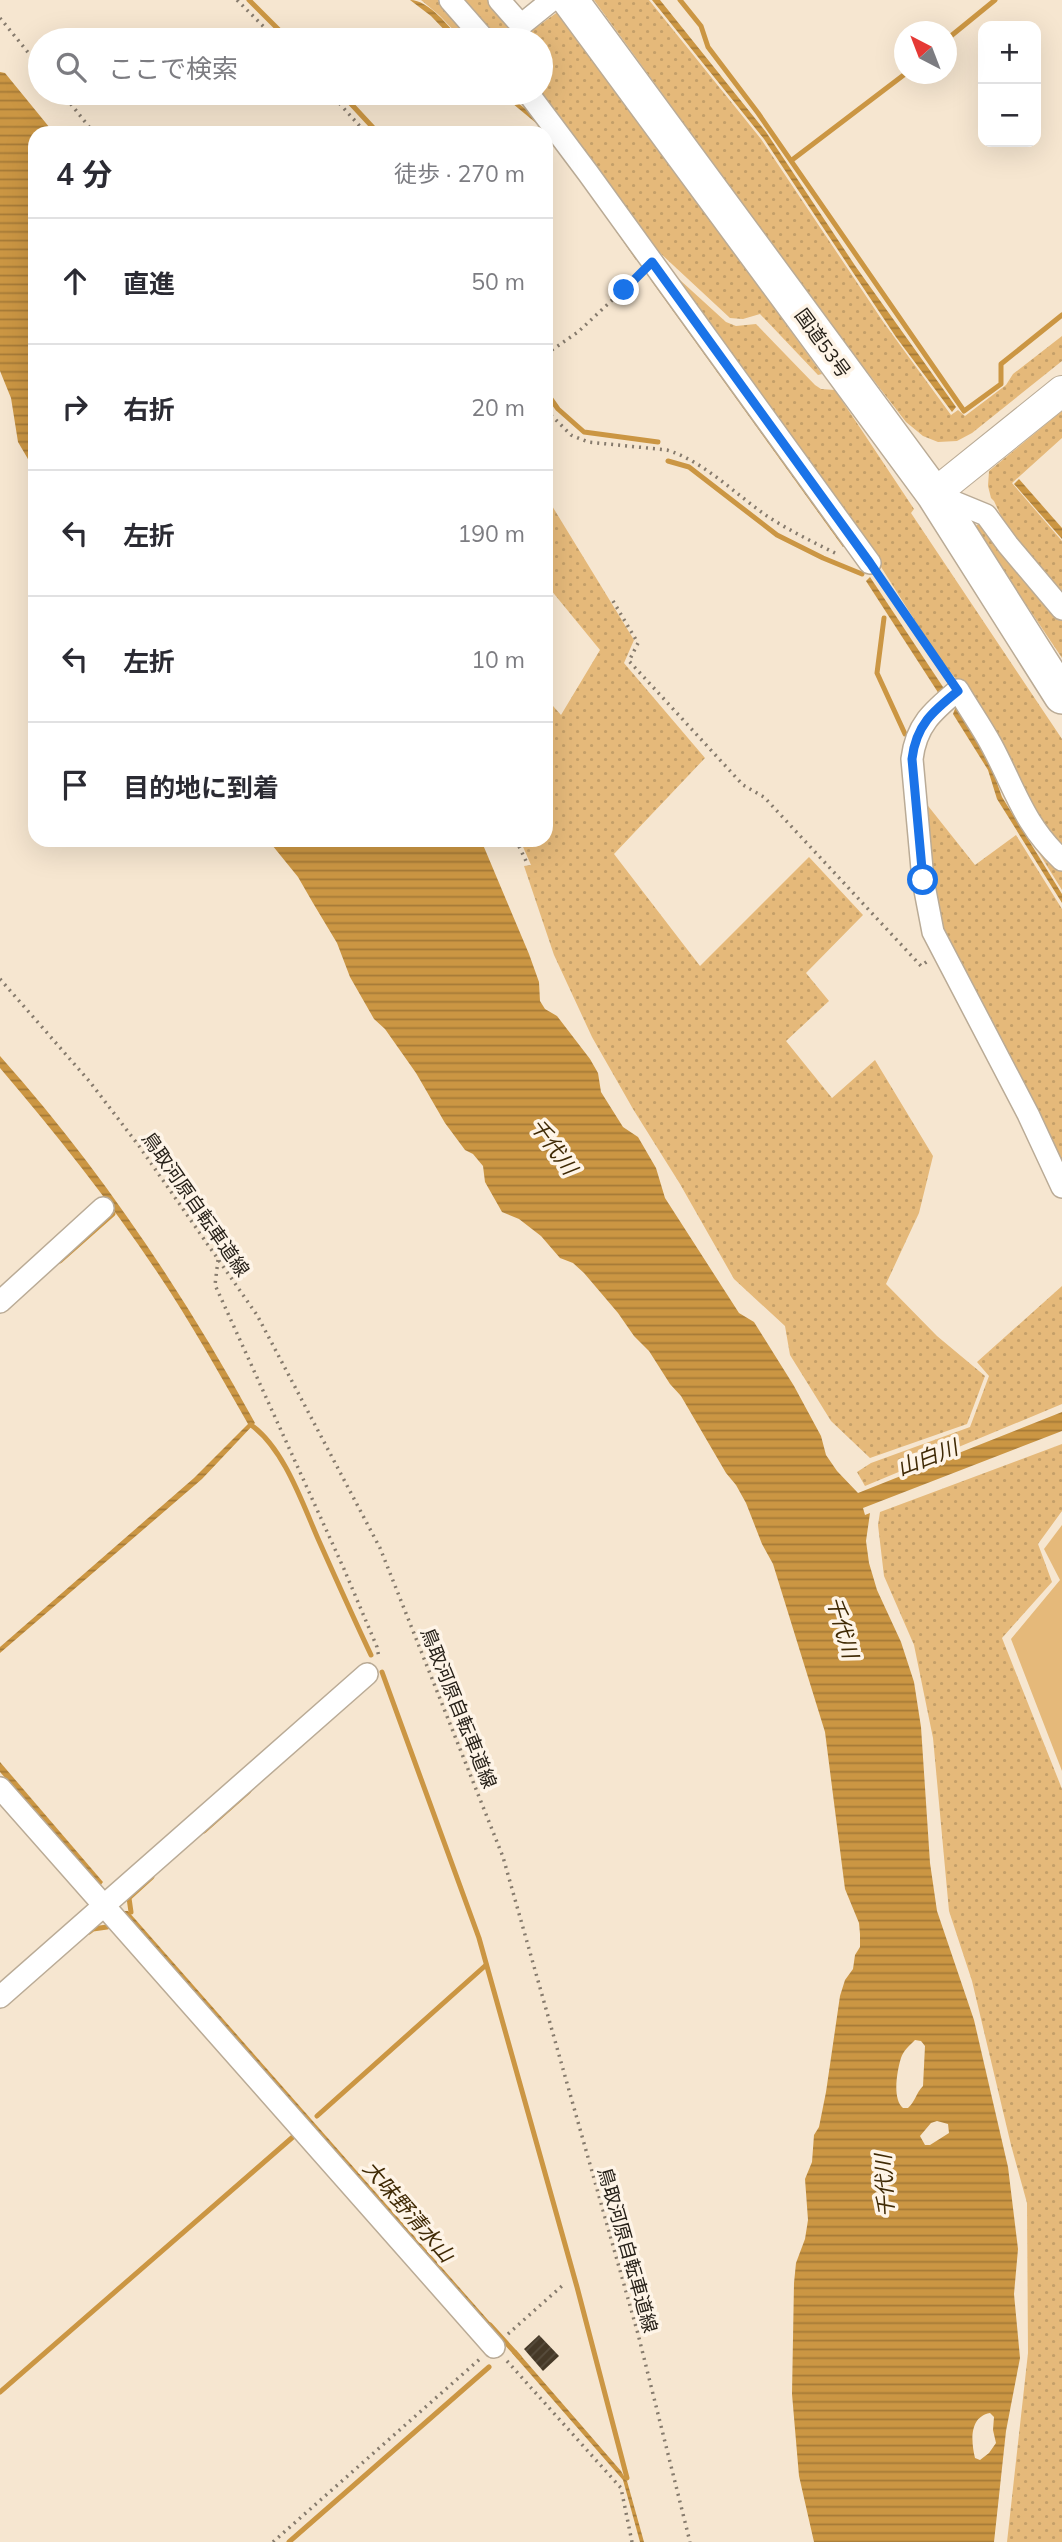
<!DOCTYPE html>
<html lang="ja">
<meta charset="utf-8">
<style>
body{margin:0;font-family:Mulish,"Noto Sans JP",sans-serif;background:#f7f7f7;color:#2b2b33}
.controls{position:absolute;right:21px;top:21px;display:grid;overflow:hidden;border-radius:14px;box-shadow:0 7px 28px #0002}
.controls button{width:63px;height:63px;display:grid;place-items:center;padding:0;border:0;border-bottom:2px solid #e1e1e2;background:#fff;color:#2b2b33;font:35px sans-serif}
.compass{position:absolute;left:894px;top:21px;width:63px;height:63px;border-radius:50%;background:#fff;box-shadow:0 7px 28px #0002;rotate:318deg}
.stop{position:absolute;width:21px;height:21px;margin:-16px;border:5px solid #1a73e8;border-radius:50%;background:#fff}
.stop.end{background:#1a73e8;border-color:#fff;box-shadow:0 2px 7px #0008}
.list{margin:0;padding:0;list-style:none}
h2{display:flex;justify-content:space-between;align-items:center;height:91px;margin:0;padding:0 28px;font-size:30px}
h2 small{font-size:23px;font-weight:400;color:#7c7c81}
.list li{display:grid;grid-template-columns:46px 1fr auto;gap:21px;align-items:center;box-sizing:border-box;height:126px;padding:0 28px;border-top:2px solid #e1e1e2}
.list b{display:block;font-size:26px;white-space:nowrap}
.list em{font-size:23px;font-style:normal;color:#7c7c81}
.icon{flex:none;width:38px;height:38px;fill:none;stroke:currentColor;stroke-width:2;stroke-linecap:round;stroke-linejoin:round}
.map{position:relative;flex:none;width:1062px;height:2542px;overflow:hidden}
.search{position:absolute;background:#fff;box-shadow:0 7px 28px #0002;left:28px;top:28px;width:525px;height:77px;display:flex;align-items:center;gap:18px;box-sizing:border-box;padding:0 24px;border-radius:38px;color:#7c7c81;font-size:26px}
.panel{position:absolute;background:#fff;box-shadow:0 7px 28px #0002;left:28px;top:126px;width:525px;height:721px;border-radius:21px}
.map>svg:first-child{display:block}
.grass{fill:url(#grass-dots)}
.pitch{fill:#e5b97a}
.water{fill:url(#water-rules);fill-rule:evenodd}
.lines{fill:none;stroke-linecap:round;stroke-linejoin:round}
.stream{stroke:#cb9643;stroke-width:5}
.building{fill:url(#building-hatch)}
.minor-casing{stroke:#baab96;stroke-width:24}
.secondary-casing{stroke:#baab96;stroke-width:32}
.trunk-casing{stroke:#baab96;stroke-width:38}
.path{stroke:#867b6d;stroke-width:3.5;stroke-dasharray:2 5;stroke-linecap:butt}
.minor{stroke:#fff;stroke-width:21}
.secondary{stroke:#fff;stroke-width:30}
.trunk{stroke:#fff;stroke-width:35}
.route{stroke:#1a73e8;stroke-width:9}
.labels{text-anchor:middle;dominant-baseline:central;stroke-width:7;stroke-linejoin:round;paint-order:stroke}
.street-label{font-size:19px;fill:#272119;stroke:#fef4e7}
.water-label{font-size:21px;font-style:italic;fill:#402a05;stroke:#fef4e7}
</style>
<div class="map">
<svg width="1062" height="2542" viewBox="0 0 1062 2542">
<defs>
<pattern id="grass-dots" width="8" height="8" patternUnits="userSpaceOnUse" patternTransform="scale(1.75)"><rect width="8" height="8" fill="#e5b97a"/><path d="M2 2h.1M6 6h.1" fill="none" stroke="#c49f69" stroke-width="1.8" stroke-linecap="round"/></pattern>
<pattern id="water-rules" width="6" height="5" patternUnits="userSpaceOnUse" patternTransform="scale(1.75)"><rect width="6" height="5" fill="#cb9643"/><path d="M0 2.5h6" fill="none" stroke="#a57a37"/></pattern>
<pattern id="building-hatch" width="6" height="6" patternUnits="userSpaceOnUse" patternTransform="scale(1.75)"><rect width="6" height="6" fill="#463927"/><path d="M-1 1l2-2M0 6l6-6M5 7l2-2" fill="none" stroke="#584d3d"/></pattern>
</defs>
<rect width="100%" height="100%" fill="#f6e6d0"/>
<g class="grass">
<path d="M421,0H446L479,40H463L439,15Z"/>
<path d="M456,0H493L523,37L559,11L822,374L818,375L760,314L743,319L730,318L645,239L541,93V40H490Z"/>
<path d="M594,0H649L761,139L884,323L951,415L958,410L965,416L1006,385L1013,374L1062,336V361L972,433L957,441L938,442L923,436L906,422L824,316Z"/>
<path d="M669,270L726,322L736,326L756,324L815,385L821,389L835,390L914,509L911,513L1062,739V854L1050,844L964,689L938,657L881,567L862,544Z"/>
<path d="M1062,411V438L1012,483L1062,541V600L1013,542L994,501L991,498L988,486L989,471Z"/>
<path d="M546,496L634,640L624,663L705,758L614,854L700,966L809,857L863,915L806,973L829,1001L786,1041L832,1098L875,1060L933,1156L919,1213L886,1284L937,1336L985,1376L967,1424L870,1458L831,1421L790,1355L785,1326L734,1279L680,1184L633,1109L592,1037L554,955L524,866L531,865L520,840H546V698L561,715L600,650L546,584Z"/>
<path d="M982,522L1062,617V658L974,527Z"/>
<path d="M991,762L1062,868V890L1004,797Z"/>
<path d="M921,797L975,865L1016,835L1062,909V1173L938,926Z"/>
<path d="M1062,1286V1404L865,1486L857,1472L871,1463L970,1427L989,1376L977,1362Z"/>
<path d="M1062,1444V1511L1038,1544L1052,1582L1002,1638L1062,1789V2542H1007L1028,2353L1027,2203L1011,2145L972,1981L949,1911L933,1738L914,1645L884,1576L878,1525L880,1512Z"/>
</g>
<path class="pitch" d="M1062,1525V1771L1011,1639L1060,1580L1044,1549Z"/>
<g class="water">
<path d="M410,0C429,0 449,27 461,40H454L431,16Z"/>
<path d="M652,0H660L766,132L856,267L956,407L952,412L896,337L764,139Z"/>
<path d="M0,72L5,73L54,133H35V471L18,442L11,398L0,371Z"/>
<path d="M500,93H505L537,118L641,256L636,260L548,133Z"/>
<path d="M655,272L849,543L843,547L650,279Z"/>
<path d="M1019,479L1062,528V539L1014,484Z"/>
<path d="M870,577L945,690L939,694L866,581Z"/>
<path d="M956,706L991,766L1002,797L1062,894V903L997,799L988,770L953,714Z"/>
<path d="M268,840H481L529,954L539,982L540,1001L545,1009L557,1016L590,1059L598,1073L601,1092L623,1127L638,1137L656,1168L665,1198L739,1313L754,1322L794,1386L821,1436L826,1455L837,1471L858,1493L1062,1412V1431L863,1508L865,1515L870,1513L866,1541L869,1563L877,1590L901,1642L914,1682L921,1727L930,1863L937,1911L974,2020L1008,2167L1018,2249L1014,2294L1020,2358L1006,2431L994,2542H814L799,2476L792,2394L794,2283L796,2263L805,2239L808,2220L805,2179L812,2162L814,2135L819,2127L826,2092L840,1996L845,1980L853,1969L855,1955L860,1947V1934L859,1923L845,1889L825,1732L773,1564L762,1544L746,1503L736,1485L726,1473L681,1396L670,1384L649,1351L634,1336L618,1313L584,1273L573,1263L560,1258L541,1236L519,1219L502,1212L485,1182L483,1166L473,1154L465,1150L445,1123L416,1073L385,1029L374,1019L350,977L337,943L313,903L298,877ZM915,2040L921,2041L925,2046L923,2086C916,2093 915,2102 908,2108H903C892,2099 897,2071 901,2058C903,2051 910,2045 915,2040ZM937,2121L948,2124L949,2133L930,2145H925L920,2136L931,2123ZM990,2413L994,2417L993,2430L996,2443L989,2453L980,2460L975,2458C971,2441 969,2417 990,2413Z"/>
<path d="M0,1056C100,1168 183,1292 255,1423L202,1479L0,1653V1647L194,1478L248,1424C219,1373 190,1321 157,1272C109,1200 56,1134 0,1068Z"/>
<path d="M0,1762L103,1882L100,1886L0,1772Z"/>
<path d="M121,1911H128L495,2328L493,2331Z"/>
<path d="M516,2350L621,2471L627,2481L644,2542H640L623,2480L512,2353Z"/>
</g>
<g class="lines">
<g class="stream">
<path d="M249,0L289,40"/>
<path d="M680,0L701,26L708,47L758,113L964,411L1001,384V364L1062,315"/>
<path d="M946,40L995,0"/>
<path d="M341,93L378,133"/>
<path d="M792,160L905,74"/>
<path d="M546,392L558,409L584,432L658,442"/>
<path d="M668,461L689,467L777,535L823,558L862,574"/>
<path d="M884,618L877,673L905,734"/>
<path d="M60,1261L113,1214"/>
<path d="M251,1425C284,1448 303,1505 319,1541C336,1579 353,1617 371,1655"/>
<path d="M382,1672L479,1938L577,2287L627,2478"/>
<path d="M204,1831L249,1791"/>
<path d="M131,1912L129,1898L152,1877"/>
<path d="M89,1932L93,1929L107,1927"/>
<path d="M317,2116L486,1965"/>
<path d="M490,2325L519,2357"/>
<path d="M0,2392L294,2136"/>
<path d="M289,2542L489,2367"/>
</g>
</g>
<path class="building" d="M539,2335L559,2356L543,2371L524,2349Z"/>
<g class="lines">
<defs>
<g id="minor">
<path d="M450,0L485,40"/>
<path d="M499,0L521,25L552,0"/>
<path d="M528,93L588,173L870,563"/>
<path d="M935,494L986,515L1008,545L1062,609"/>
<path d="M1062,860C1024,825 1015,789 992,746C982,727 969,709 958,690C933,711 916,725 912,759L923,880L933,932L1028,1114L1062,1187"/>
<path d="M0,1302L103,1208"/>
<path d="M0,1788L494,2347"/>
<path d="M0,1997L367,1674"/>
</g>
<path id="secondary" d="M934,494L1062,391"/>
<path id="trunk" d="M570,0L934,494L1062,696"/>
</defs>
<use href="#minor" class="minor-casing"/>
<use href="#secondary" class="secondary-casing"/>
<use href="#trunk" class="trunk-casing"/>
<g class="path">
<path d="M237,0L277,40"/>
<path d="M0,18L40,67"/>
<path d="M62,93L94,133"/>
<path d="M330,93L366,133"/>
<path d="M546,354L578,332L640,274"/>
<path d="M546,410L571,435L588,442L667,450C705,462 735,494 767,516C790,531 815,543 839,555"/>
<path d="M880,577L946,675"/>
<path d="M613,601L638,643L629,661L743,785L764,797L921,966L929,960"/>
<path d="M516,840L526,861"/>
<path d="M0,979L90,1082L139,1146L257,1315L380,1548L503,1857L638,2334L690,2542"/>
<path d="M218,1260L215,1285L344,1569L377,1647L379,1658"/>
<path d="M508,2334L563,2285"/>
<path d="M507,2361L621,2488L632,2542"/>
<path d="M273,2542L481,2358"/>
</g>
<use href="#minor" class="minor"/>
<use href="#secondary" class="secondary"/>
<use href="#trunk" class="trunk"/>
</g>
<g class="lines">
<path class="route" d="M624,290L652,262L870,563L958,691C933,711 916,725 912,759L923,880"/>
</g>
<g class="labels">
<g class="street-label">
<text transform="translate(823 343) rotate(54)">国道53号</text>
<text transform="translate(196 1204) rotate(55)">鳥取河原自転車道線</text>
<text transform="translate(459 1708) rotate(68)">鳥取河原自転車道線</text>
<text transform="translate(628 2250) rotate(74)">鳥取河原自転車道線</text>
</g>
<g class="water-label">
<text transform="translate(554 1146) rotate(54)">千代川</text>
<text transform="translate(927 1457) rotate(-21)">山白川</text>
<text transform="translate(843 1627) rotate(74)">千代川</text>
<text transform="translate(884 2186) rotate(-93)">千代川</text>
<text transform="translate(409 2211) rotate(49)">大味野清水山</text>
</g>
</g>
</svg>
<div class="controls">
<button>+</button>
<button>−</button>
</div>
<svg class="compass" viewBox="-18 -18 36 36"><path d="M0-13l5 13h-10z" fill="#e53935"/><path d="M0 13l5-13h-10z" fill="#7c7c81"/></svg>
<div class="stop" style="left:923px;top:880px"></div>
<div class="stop end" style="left:624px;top:290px"></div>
<div class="search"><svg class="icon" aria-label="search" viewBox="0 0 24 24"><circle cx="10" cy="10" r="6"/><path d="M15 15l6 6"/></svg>ここで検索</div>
<section class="panel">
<h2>4 分<small>徒歩 · 270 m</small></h2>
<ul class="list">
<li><svg class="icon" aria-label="ahead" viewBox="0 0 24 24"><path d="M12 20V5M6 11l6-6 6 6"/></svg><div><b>直進</b></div><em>50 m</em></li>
<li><svg class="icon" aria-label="right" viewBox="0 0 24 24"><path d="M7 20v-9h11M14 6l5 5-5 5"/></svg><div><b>右折</b></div><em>20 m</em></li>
<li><svg class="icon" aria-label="left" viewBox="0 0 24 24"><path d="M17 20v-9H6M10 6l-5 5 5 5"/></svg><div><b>左折</b></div><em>190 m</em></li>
<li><svg class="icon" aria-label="left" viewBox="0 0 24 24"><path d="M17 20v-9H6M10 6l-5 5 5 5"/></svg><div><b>左折</b></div><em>10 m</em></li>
<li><svg class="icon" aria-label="arrive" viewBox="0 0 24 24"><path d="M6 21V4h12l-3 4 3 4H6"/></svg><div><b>目的地に到着</b></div></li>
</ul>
</section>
</div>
